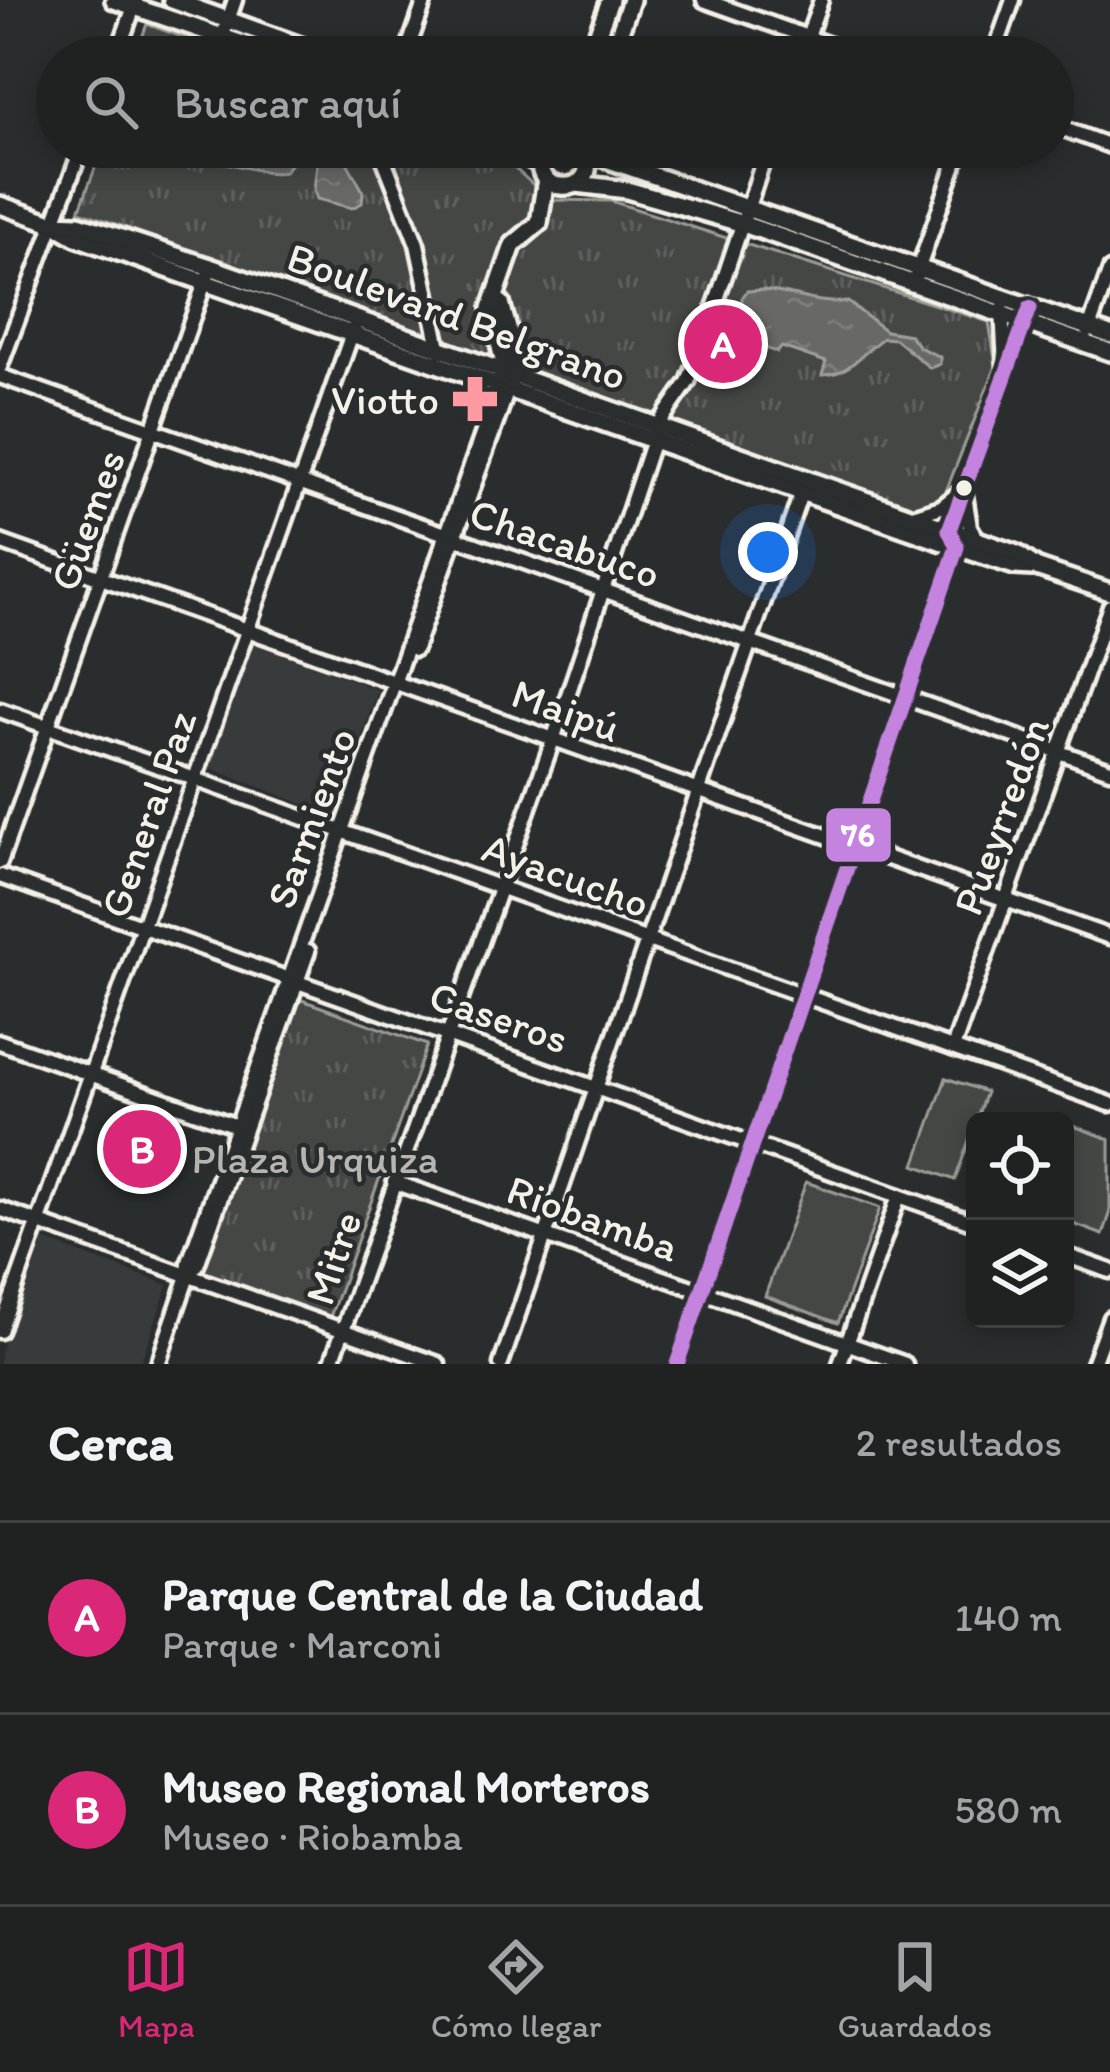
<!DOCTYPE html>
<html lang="es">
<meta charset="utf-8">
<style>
body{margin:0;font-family:Itim,sans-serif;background:#2d2f2f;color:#f1f3f6}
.controls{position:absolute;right:36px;bottom:36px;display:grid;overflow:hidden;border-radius:18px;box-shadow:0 6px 18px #0003}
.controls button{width:108px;height:108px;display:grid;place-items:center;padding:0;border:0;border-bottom:3px solid #3d3f40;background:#202222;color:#f1f3f6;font:60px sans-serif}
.you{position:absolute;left:768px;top:552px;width:42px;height:42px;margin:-30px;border:9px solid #fff;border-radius:50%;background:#1a73e8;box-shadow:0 0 0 18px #1a73e833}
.badge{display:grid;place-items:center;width:78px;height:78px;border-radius:50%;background:#db2777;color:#fff;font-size:39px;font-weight:700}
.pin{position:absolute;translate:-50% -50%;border:6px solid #fff;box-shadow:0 3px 12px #0006}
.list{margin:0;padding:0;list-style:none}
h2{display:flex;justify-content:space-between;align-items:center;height:156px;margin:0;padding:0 48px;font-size:51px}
h2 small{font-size:39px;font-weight:400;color:#a2a4a5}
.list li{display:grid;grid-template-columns:78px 1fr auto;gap:36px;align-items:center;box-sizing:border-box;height:192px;padding:0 48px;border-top:3px solid #3d3f40}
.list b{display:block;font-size:45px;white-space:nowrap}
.list p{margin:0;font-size:39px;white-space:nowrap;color:#a2a4a5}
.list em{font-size:39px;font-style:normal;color:#a2a4a5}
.icon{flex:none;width:66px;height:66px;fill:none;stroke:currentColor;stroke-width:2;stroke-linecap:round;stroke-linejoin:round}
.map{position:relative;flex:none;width:1110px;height:1364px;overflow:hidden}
.search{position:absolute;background:#202222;box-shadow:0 6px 18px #0003;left:36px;right:36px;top:36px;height:132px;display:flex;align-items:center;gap:30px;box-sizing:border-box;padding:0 42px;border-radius:66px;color:#a2a4a5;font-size:45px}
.sheet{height:540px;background:#202222}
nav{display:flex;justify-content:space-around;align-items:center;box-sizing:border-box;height:168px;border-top:3px solid #3d3f40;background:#202222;font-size:33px;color:#a2a4a5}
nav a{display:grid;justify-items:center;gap:6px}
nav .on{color:#db2777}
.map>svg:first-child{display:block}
.built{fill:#373a3a}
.green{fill:#444645;stroke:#9c9c96;stroke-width:3}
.park{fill:url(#park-tufts);stroke:#9c9c96;stroke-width:3}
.water{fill:url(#water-ripples);stroke:#9f9f9a;stroke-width:3}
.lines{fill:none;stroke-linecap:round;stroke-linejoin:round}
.minor-casing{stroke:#f4f1e8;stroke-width:21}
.tertiary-casing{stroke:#f4f1e8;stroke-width:24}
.minor{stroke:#2a2d2e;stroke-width:12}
.tertiary{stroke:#2a2d2e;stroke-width:15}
.bus-1-casing{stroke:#2a2d2e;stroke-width:24}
.bus-1{stroke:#c483df;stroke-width:15}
.bus-dot{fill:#f4f1e8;stroke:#2a2d2e;stroke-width:4.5}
.labels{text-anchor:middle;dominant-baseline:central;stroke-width:9;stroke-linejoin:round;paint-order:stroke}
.street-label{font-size:42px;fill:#f4f1e8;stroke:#2a2d2e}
.poi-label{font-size:42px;fill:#f4f1e8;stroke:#2a2d2e;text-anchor:end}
.park-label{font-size:42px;fill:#b6b5af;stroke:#2a2d2e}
.line-badge{stroke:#2a2d2e;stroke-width:4.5}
.badge-label{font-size:33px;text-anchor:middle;font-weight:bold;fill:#fff}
</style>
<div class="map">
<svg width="1110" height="1364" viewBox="0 0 1110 1364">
<defs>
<pattern id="park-tufts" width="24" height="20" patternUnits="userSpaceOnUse" patternTransform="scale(3)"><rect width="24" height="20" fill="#444645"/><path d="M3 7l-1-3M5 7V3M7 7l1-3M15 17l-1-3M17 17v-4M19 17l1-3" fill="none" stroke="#606160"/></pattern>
<pattern id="water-ripples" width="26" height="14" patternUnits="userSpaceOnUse" patternTransform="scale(3)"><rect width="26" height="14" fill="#676866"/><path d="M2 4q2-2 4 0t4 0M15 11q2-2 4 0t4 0" fill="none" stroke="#7d7e7c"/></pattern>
</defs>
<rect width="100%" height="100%" fill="#2a2d2e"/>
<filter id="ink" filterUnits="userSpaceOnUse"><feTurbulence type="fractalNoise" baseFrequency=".00833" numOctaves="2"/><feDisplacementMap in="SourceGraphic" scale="24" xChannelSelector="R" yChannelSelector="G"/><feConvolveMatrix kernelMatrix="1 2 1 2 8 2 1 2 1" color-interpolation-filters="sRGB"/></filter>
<g filter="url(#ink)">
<g class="built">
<path d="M255,644L378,690L335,811L329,814L208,767L250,648Z"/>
<path d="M41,1239L168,1285L140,1364H0V1352Z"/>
</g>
<g class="green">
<path d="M946,1078L986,1092L955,1180L915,1165Z"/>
<path d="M1065,1123L1110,1139V1214L1103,1235L1065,1221Z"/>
<path d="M806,1182L880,1208L838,1323L765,1296Z"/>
</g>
<g class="park">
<path d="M147,24L237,57H135Z"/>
<path d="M103,147H478L500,155L550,200L611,201L989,322L996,366L944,496L914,508L79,211Z"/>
<path d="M299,999L427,1045L330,1317L202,1271Z"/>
</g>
<g class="water">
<path d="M209,147H305L325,158L335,154L344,157L363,191L362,203L352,208L317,199L314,190L317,164L308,155L293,161L284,172L272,173L216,161Z"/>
<path d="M762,290C796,293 812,304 848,302L886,331L910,335L919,347L940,357V364L930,368L895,339L883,338C862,352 850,375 822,375L826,362L782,347L777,352C751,346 740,324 742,298L747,291Z"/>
</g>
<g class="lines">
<defs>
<g id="minor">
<path d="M704,0L863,57"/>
<path d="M223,35L235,0"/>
<path d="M116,57L136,1"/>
<path d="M405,57L425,0"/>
<path d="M801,57L821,0"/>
<path d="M993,57L1013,0"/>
<path d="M1053,125L1110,146"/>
<path d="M379,147L417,244L440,352"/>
<path d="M916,276L961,147"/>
<path d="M1002,309L1005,366"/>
<path d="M1088,331L1110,270"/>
<path d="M0,367L82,147"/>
<path d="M0,376L1110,770"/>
<path d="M913,516L941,507L964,489L970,527L978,540"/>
<path d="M0,542L1110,937"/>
<path d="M415,649L509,387"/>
<path d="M0,710L1110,1104"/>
<path d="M0,862L208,274"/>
<path d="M0,876L975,1223"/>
<path d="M0,1042L242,1128"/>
<path d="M953,1048L1110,606"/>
<path d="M394,1182L905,1364"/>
<path d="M0,1209L438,1364"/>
<path d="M1065,1255L1110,1271"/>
<path d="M189,1275L197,1265L308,951"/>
<path d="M0,1331L355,325"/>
<path d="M158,1364L188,1276L189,1262L500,384"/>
<path d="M331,1364L553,740L658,425L688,382L697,359L768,147"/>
<path d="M501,1364L804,485"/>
<path d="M677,1364L957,547L949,530L1026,318"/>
<path d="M840,1364L899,1196"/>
<path d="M1093,1364L1110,1318"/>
</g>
<g id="tertiary">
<path d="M114,0L281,57"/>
<path d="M172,0L331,57"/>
<path d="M589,57L610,0"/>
<path d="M611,57L631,0"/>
<path d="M509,147L541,165"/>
<path d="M548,147C514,197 610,201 582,149"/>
<path d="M583,151L1110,335"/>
<path d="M577,184L627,190L740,223L1110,352"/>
<path d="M0,205L52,223L76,237L957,547L1015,566L1032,567"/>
<path d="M52,223L78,224L210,267L1017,554L1036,567L1110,592"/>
<path d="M501,303L516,358L510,384"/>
<path d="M501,379L504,364L491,308L513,245L539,223L546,179"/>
</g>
</defs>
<use href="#minor" class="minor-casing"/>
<use href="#tertiary" class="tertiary-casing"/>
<use href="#minor" class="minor"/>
<use href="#tertiary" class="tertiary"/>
<defs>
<path id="bus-1" d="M677,1364L957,547L949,530L1030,308"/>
</defs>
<use href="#bus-1" class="bus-1-casing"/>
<use href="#bus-1" class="bus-1"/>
</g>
</g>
<defs>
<symbol id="pharmacy-bare" viewBox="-9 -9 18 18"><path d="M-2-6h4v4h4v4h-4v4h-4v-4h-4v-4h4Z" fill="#ff9aa2" stroke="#2a2d2e" stroke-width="2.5" paint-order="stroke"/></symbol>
</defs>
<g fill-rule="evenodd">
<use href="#pharmacy-bare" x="442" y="366" width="66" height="66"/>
</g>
<circle class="bus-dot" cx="964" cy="488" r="10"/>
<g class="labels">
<g class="street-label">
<text transform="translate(457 316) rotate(20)">Boulevard Belgrano</text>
<text transform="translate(87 520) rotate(-70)">Güemes</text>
<text transform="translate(565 543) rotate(19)">Chacabuco</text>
<text transform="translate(566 710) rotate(20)">Maipú</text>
<text transform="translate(148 814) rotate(-71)">General Paz</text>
<text transform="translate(1001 816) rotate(-70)">Pueyrredón</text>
<text transform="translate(311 818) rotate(-70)">Sarmiento</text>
<text transform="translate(566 875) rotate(20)">Ayacucho</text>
<text transform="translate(499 1017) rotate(19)">Caseros</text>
<text transform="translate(593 1218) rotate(20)">Riobamba</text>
<text transform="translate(333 1258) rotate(-71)">Mitre</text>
</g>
<g class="poi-label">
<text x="439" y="399">Viotto</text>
</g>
<g class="park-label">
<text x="315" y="1158">Plaza Urquiza</text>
</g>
</g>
<rect class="line-badge" x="824" y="806" width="69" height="58" rx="12" fill="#c483df"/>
<g class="badge-label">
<text x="858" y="846">76</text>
</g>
</svg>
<div class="controls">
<button><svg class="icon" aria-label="locate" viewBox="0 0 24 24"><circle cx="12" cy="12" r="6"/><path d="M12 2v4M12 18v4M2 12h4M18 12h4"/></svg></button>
<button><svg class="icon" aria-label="layers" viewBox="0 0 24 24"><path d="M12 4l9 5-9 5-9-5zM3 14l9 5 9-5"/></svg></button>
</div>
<div class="you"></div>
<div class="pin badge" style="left:723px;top:344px">A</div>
<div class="pin badge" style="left:142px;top:1149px">B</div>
<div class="search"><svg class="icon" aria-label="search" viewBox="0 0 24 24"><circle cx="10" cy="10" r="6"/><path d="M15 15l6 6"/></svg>Buscar aquí</div>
</div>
<section class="sheet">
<h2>Cerca<small>2 resultados</small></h2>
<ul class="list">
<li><span class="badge">A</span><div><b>Parque Central de la Ciudad</b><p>Parque · Marconi</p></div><em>140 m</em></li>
<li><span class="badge">B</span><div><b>Museo Regional Morteros</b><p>Museo · Riobamba</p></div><em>580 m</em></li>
</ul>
</section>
<nav>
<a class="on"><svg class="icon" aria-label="map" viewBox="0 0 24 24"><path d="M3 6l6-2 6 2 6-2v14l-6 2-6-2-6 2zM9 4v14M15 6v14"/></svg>Mapa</a>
<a><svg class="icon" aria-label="directions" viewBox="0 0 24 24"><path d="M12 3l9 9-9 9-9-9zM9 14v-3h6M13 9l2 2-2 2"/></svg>Cómo llegar</a>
<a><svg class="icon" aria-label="saved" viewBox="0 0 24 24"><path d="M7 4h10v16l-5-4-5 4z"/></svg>Guardados</a>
</nav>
